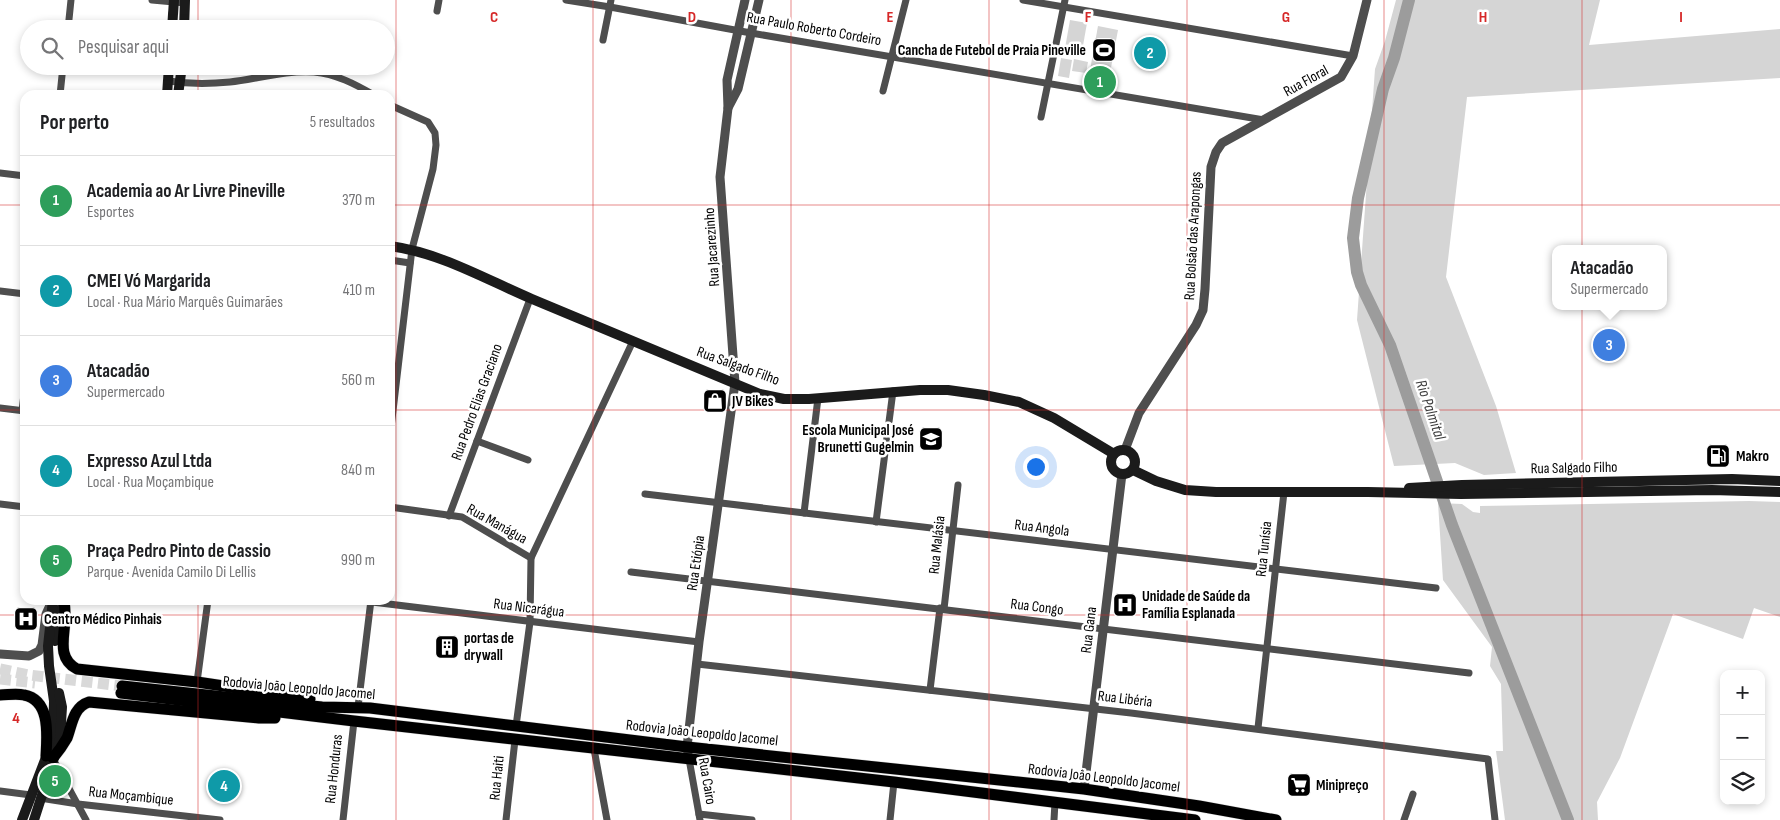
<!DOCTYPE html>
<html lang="pt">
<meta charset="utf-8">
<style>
body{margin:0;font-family:"Sofia Sans Condensed",sans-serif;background:#f6f6f6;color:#202124}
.controls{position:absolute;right:15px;bottom:15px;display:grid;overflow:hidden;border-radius:10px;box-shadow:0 2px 8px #0003}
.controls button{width:45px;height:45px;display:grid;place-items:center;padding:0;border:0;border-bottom:1px solid #e0e0e0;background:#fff;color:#202124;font:25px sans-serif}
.you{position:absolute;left:1035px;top:466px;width:18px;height:18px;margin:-12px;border:4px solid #fff;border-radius:50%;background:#1a73e8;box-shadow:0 0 0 8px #1a73e833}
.badge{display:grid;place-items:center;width:32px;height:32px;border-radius:50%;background:#000;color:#fff;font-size:16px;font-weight:700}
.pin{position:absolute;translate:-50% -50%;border:2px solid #fff;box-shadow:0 1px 5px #0006}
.popup{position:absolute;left:1552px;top:245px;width:115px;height:65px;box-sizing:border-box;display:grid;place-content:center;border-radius:10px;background:#fff;filter:drop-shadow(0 1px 4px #0005);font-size:16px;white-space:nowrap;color:#757577}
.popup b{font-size:19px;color:#202124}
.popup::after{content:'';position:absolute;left:50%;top:100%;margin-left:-10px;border:10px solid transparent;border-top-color:#fff}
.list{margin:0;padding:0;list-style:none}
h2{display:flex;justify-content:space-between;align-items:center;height:65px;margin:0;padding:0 20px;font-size:21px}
h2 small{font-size:16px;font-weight:400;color:#757577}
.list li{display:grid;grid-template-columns:32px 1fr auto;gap:15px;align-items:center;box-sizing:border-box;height:90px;padding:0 20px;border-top:1px solid #e0e0e0}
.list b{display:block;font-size:19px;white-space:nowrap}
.list p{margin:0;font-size:16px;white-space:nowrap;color:#757577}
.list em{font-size:16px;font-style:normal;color:#757577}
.icon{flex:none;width:28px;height:28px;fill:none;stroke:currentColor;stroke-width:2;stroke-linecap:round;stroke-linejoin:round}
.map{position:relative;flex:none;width:1780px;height:820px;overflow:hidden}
.search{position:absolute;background:#fff;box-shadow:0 2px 8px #0003;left:20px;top:20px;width:375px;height:55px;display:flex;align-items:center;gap:12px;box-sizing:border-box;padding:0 18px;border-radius:28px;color:#757577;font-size:19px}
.panel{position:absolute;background:#fff;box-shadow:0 2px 8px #0003;left:20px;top:90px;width:375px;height:515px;border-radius:15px}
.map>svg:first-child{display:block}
.green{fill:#d5d5d5}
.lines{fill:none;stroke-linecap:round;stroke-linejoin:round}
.river{stroke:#9c9c9c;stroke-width:12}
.trunk-tunnel{stroke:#d9d9d9;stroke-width:11;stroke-dasharray:11 5.5;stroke-linecap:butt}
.trunk-casing{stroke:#dbdbdb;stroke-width:12}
.minor{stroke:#4e4e4e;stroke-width:7}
.tertiary{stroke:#4e4e4e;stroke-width:9}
.secondary{stroke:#1b1b1b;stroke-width:10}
.trunk{stroke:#000;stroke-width:11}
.grid{fill:none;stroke:#d62828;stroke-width:1;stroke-opacity:0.55}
.labels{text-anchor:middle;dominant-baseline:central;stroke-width:5;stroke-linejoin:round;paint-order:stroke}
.street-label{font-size:15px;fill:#000;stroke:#fff}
.poi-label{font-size:15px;font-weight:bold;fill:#000;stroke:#fff;text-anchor:start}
.water-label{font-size:16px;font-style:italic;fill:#3d3d3d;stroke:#fff}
.grid-label{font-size:16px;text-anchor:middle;font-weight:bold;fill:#d62828;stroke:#fff;stroke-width:5;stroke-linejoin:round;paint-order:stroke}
</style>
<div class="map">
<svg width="1780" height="820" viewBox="0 0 1780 820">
<rect width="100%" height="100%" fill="#fff"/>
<g class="green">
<path d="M1396,0H1600L1589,45L1780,29V78L1467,97L1446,277L1496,406L1516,473L1484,475L1455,463L1394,466L1357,320L1375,69L1385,41Z"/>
<path d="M1070,20L1087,23L1081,57L1064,54Z"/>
<path d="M1098,26L1118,30L1110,73L1090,70Z"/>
<path d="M1061,58L1072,60L1069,78L1058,76Z"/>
<path d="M1074,59L1088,62L1086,73L1072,71Z"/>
<path d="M1749,501L1780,502V617L1754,608L1743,639L1673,614L1620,758L1597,802L1598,820H1505L1496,751H1503L1501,684L1490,666L1492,647L1443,580L1438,503L1462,504L1473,512L1480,513V506Z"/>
<path d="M54,771L63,790L62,794L48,792Z"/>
</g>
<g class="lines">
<path class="river" d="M1409,0L1394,58L1383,89L1358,198L1353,238L1357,272L1361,285L1390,345L1452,525L1568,820"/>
<g class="trunk-tunnel">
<path d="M0,669L29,675L122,686"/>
<path d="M0,679L35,683"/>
</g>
<defs>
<g id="trunk">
<path d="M64,601C65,606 65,612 65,617C65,636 56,658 77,669L197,682L310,699"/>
<path d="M122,686L272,702L322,707L370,708L687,747L1084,789L1199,806L1276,820"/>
<path d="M121,693L354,721L894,782L1195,820"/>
<path d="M0,695C8,695 16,693 24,695C51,700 47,736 46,756"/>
<path d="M53,758C58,752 63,745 67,738C72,725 73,707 89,702L259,718H275"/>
</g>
</defs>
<use href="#trunk" class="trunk-casing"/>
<g class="minor">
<path d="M152,0L185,3"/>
<path d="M566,0L610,7L751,33L1264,120"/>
<path d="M1023,0L1353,56"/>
<path d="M437,11L439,0"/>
<path d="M68,29L71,0"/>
<path d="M603,40L611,0"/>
<path d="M168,81C188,84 210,84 230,82C257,79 286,70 314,72C336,74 355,84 374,95"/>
<path d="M883,91L906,0"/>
<path d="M60,95L63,66"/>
<path d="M390,105L428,122L435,133L436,145L433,169L412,249L390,436"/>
<path d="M1041,117L1065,0"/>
<path d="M0,173L25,176"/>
<path d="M390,260L410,263"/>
<path d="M0,291L25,294"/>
<path d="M0,408L25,411"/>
<path d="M22,411L25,386"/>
<path d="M477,441L528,460"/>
<path d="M645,494L1436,588"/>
<path d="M0,504L25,507"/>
<path d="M390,507L462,517L531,558"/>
<path d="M804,513L818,398"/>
<path d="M449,516L530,299"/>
<path d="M876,522L893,391"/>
<path d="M631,572L1469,673"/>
<path d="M356,600L699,642"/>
<path d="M944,609L958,485"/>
<path d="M697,664L1131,713L1488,759L1495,820"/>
<path d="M197,682L208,600"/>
<path d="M930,690L940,608"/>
<path d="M358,707L371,600"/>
<path d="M516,726L530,622L531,558L633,341"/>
<path d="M1258,728L1284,492"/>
<path d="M594,749L607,820"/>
<path d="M53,759L86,820"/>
<path d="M689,759L700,820"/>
<path d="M0,791L31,795"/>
<path d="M40,798L78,804L220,820"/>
<path d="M699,814L752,820"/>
<path d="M343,820L354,721"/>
<path d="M506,820L515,740"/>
<path d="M890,820L894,782"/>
<path d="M1054,820L1055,802"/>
<path d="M1404,820L1413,794"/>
</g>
<g class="tertiary">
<path d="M728,108L738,89L759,0"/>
<path d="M1125,450L1139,413L1196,325L1203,310L1205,289L1211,167L1216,152L1222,143L1341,77L1353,56L1367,0"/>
<path d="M0,654L29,656L39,651L42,645L46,614L51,603"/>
<path d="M688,753L687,747L699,642L735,383L720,177L728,108L727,80L745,0"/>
<path d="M1084,789L1122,474"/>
</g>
<g class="secondary">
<path d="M172,29L174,0"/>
<path d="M184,29L185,0"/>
<path d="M167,95L169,66"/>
<path d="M178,95L182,66"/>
<path d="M390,246C441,253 485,279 532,299C608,331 684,363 760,394L784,399H809L920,390H948L984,395L1019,402L1054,418L1114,454"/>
<circle cx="1123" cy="462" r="12"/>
<path d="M1133,470L1156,481L1185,490L1216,492H1368L1461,494L1712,490L1780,492"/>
<path d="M1409,488L1462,485L1732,479L1780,481"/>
<path d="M55,641L59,615L63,604"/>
<path d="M22,820L53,739L54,701L49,666L48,646L53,600"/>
<path d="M34,820L60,739L62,707L59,693"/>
</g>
<use href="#trunk" class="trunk"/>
</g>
<path class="grid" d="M198,0V29M396,0V820M593,0V820M791,0V820M989,0V820M1187,0V820M1384,0V820M1582,0V820M198,66V95M0,205H25M390,205H1780M0,410H25M390,410H1780M198,600V820M0,615H1780"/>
<defs>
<symbol id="stadium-square" viewBox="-11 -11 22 22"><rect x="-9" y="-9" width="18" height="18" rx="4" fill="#000" stroke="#fff"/><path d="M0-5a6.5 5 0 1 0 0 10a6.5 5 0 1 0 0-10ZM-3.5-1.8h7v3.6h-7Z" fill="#fff"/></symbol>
<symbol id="shop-square" viewBox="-11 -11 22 22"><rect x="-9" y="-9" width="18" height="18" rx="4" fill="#000" stroke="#fff"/><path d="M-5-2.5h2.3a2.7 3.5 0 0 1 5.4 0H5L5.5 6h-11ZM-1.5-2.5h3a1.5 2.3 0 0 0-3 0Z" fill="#fff"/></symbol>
<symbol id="school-square" viewBox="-11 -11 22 22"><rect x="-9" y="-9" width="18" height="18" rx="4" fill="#000" stroke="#fff"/><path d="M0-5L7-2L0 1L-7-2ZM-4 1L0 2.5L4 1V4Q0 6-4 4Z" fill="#fff"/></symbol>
<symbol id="fuel-square" viewBox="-11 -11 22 22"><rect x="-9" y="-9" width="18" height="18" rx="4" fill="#000" stroke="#fff"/><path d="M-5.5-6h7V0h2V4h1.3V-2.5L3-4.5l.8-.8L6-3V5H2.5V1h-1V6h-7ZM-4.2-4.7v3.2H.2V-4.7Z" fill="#fff"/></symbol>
<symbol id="hospital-square" viewBox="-11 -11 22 22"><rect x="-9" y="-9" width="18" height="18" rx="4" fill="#000" stroke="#fff"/><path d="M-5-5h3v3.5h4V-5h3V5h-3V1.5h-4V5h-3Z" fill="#fff"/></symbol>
<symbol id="building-square" viewBox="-11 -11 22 22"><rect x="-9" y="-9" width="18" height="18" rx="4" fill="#000" stroke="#fff"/><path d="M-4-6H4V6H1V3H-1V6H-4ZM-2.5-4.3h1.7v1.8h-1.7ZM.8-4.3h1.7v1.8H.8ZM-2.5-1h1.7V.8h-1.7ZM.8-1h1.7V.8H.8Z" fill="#fff"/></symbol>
<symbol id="supermarket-square" viewBox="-11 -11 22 22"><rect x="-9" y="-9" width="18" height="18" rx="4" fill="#000" stroke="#fff"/><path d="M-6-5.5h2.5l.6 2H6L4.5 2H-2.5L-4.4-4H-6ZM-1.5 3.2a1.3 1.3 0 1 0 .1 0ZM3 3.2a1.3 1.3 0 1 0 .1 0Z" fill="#fff"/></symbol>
</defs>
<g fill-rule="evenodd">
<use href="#stadium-square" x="1090" y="36" width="28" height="28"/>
<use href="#shop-square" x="701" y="387" width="28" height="28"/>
<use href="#school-square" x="917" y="425" width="28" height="28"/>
<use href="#fuel-square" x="1704" y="442" width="28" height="28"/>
<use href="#hospital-square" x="1111" y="591" width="28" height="28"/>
<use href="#hospital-square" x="12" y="605" width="28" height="28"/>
<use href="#building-square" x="433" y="633" width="28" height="28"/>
<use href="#supermarket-square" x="1285" y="771" width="28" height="28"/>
</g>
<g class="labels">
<g class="street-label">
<text transform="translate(814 29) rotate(10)">Rua Paulo Roberto Cordeiro</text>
<text transform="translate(1306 81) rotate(-29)">Rua Floral</text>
<text transform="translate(1193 236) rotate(-87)">Rua Bolsão das Arapongas</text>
<text transform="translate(712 247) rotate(-94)">Rua Jacarezinho</text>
<text transform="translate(738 366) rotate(20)">Rua Salgado Filho</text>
<text transform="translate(477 402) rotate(-70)">Rua Pedro Elias Graciano</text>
<text transform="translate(1574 468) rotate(-1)">Rua Salgado Filho</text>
<text transform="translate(497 524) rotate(29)">Rua Manágua</text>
<text transform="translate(1042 528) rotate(7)">Rua Angola</text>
<text transform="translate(937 545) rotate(-84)">Rua Malásia</text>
<text transform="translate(1264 549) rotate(-84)">Rua Tunísia</text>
<text transform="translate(696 563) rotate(-82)">Rua Etiópia</text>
<text transform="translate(1037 607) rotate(7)">Rua Congo</text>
<text transform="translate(529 608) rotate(7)">Rua Nicarágua</text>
<text transform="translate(1089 630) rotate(-83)">Rua Gana</text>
<text transform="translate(299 688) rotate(5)">Rodovia João Leopoldo Jacomel</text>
<text transform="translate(1125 699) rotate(7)">Rua Libéria</text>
<text transform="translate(702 733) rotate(6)">Rodovia João Leopoldo Jacomel</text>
<text transform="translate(334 769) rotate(-84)">Rua Honduras</text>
<text transform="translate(497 778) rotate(-84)">Rua Haiti</text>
<text transform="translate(1104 778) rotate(7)">Rodovia João Leopoldo Jacomel</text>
<text transform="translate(707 781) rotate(80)">Rua Cairo</text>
<text transform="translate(131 796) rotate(6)">Rua Moçambique</text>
</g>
<g class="poi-label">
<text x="1086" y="50" text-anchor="end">Cancha de Futebol de Praia Pineville</text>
<text x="732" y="401">JV Bikes</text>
<text x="914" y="430" text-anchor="end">Escola Municipal José<tspan x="914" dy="17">Brunetti Gugelmin</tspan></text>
<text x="1736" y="456">Makro</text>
<text x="1142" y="596">Unidade de Saúde da<tspan x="1142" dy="17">Família Esplanada</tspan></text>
<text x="44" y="619">Centro Médico Pinhais</text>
<text x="464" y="638">portas de<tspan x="464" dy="17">drywall</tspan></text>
<text x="1316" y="785">Minipreço</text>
</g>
<g class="water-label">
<text transform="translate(1430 410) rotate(71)">Rio Palmital</text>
</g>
</g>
<g class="grid-label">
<text x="494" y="22">C</text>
<text x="692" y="22">D</text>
<text x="890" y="22">E</text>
<text x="1088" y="22">F</text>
<text x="1286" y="22">G</text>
<text x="1483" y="22">H</text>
<text x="1681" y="22">I</text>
<text x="16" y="723">4</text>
</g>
</svg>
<div class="controls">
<button>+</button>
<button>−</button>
<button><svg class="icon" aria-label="layers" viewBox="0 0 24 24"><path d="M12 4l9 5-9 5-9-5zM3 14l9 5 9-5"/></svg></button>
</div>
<div class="you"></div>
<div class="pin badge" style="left:1100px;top:82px;background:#2e9e5b">1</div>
<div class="pin badge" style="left:1150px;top:53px;background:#0f9aa8">2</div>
<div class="pin badge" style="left:1609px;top:345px;background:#3f7fe0">3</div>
<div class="popup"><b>Atacadão</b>Supermercado</div>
<div class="pin badge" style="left:224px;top:786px;background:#0f9aa8">4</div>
<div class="pin badge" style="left:55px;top:781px;background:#2e9e5b">5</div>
<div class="search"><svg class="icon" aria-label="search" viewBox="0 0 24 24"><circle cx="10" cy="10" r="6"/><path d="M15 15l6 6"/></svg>Pesquisar aqui</div>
<section class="panel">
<h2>Por perto<small>5 resultados</small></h2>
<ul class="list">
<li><span class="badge" style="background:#2e9e5b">1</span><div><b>Academia ao Ar Livre Pineville</b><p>Esportes</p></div><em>370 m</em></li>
<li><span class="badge" style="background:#0f9aa8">2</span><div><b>CMEI Vó Margarida</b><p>Local · Rua Mário Marquês Guimarães</p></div><em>410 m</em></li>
<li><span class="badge" style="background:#3f7fe0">3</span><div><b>Atacadão</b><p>Supermercado</p></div><em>560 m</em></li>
<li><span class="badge" style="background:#0f9aa8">4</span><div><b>Expresso Azul Ltda</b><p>Local · Rua Moçambique</p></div><em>840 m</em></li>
<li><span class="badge" style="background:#2e9e5b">5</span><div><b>Praça Pedro Pinto de Cassio</b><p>Parque · Avenida Camilo Di Lellis</p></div><em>990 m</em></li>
</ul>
</section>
</div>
